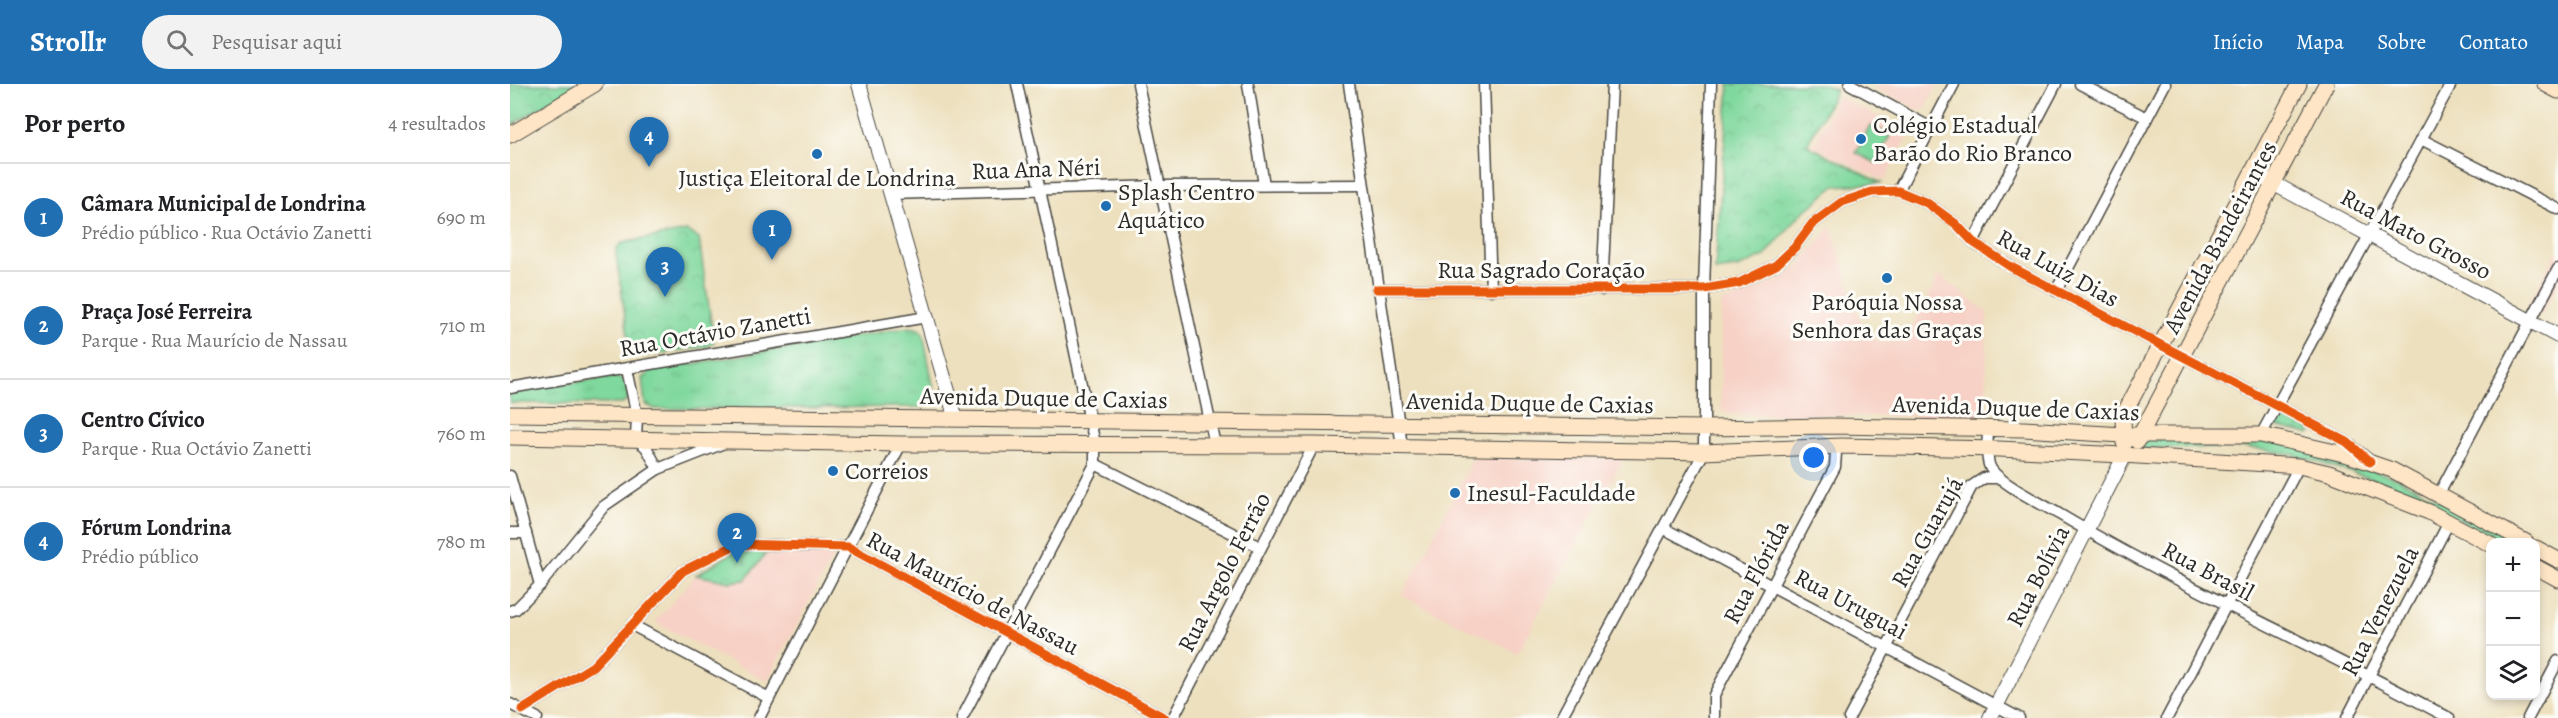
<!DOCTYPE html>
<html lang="pt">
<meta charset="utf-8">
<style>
body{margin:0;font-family:Alegreya,serif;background:#f2f2f2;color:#202124}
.controls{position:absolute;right:18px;bottom:18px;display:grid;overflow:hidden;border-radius:12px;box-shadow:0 3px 9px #0003}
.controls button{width:54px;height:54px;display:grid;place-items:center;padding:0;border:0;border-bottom:2px solid #e0e0e0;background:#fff;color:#202124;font:30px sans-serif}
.you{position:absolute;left:1304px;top:374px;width:21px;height:21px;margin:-15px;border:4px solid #fff;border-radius:50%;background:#1a73e8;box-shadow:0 0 0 9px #1a73e833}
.badge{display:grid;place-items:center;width:39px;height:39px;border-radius:50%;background:#1f6fb2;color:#fff;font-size:20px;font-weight:700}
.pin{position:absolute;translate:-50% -50px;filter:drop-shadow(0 2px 3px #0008)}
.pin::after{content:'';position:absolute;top:32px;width:21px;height:18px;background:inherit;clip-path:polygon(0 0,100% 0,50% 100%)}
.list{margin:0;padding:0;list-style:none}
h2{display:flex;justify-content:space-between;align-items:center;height:78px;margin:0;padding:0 24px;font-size:26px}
h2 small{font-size:20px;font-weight:400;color:#757577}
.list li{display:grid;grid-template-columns:39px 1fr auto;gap:18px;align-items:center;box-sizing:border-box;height:108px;padding:0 24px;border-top:2px solid #e0e0e0}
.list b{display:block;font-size:22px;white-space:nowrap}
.list p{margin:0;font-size:20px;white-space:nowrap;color:#757577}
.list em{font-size:20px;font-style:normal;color:#757577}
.icon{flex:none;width:33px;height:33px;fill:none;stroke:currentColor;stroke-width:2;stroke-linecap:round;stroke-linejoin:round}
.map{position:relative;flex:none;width:2048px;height:634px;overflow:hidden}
header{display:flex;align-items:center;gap:36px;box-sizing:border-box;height:84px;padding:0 30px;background:#1f6fb2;color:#fff}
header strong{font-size:28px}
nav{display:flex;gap:33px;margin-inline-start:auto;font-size:21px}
.search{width:420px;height:54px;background:#f2f2f2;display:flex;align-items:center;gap:15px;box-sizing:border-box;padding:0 21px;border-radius:33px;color:#757577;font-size:22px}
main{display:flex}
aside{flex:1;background:#fff}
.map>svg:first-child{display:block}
.built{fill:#f7d1c6}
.grass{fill:url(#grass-tufts);stroke:#558264;stroke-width:1.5}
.park{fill:url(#park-crowns);stroke:#558264;stroke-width:1.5}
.pitch{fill:#7fd89d;stroke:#558264;stroke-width:1.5}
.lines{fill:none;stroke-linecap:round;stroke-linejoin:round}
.minor-casing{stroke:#484641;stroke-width:13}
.tertiary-casing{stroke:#484641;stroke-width:16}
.secondary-casing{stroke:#484641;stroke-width:17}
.minor{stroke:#fff;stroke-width:10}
.tertiary{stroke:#fff;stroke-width:14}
.secondary{stroke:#fde5c5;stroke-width:15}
.cycleway-casing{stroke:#fdfcf7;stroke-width:13}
.cycleway{stroke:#e8590c;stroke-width:9}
.poi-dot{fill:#1f6fb2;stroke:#fdfcf7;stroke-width:2}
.labels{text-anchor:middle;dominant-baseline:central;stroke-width:6;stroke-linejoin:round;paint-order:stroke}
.poi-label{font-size:24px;fill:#2b2b2b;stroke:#fdfcf7;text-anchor:start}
.street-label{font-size:24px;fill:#2b2b2b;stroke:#fdfcf7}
</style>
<header>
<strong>Strollr</strong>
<div class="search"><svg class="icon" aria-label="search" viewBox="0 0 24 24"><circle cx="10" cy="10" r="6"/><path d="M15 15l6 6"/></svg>Pesquisar aqui</div>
<nav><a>Início</a><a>Mapa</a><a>Sobre</a><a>Contato</a></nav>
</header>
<main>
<aside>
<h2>Por perto<small>4 resultados</small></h2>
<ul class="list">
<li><span class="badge">1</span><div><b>Câmara Municipal de Londrina</b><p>Prédio público · Rua Octávio Zanetti</p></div><em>690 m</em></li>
<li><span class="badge">2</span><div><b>Praça José Ferreira</b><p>Parque · Rua Maurício de Nassau</p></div><em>710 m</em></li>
<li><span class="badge">3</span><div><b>Centro Cívico</b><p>Parque · Rua Octávio Zanetti</p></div><em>760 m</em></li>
<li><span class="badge">4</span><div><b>Fórum Londrina</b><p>Prédio público</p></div><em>780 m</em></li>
</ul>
</aside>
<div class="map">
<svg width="2048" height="634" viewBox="0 0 2048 634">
<defs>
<pattern id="grass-tufts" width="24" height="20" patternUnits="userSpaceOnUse" patternTransform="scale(1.5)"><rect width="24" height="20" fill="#7fd89d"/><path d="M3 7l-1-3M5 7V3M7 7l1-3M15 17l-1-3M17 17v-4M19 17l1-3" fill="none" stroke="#6eba87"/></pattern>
<pattern id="park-crowns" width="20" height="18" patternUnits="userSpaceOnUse" patternTransform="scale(1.5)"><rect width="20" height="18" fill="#7fd89d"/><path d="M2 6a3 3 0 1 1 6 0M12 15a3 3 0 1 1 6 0" fill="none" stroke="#6eba87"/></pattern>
</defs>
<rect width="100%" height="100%" fill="#fdfcf7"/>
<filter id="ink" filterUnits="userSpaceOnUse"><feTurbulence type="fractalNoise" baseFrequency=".0167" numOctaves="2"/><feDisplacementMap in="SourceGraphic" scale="12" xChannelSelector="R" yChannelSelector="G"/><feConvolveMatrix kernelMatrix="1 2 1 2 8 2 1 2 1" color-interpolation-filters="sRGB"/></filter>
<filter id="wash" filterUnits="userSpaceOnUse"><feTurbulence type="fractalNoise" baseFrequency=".008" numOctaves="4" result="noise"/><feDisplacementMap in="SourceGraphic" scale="24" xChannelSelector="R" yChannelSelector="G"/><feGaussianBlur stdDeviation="1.35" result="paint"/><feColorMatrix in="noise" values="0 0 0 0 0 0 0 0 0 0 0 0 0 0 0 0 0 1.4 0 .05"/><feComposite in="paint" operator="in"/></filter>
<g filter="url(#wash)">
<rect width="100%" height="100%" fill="#ede0be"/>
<g class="built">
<path d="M1369,0H1428L1415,25L1411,27L1366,5Z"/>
<path d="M1328,12L1399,49L1374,97L1303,62Z"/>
<path d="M1321,142L1349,233L1357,248L1370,259L1390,256L1405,238L1422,207L1428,190L1477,228L1476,333L1218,330L1211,325V219L1266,198L1288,183Z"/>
<path d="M2048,166V200L2032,229L2017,223Z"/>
<path d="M963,375H1113L1007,569L892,512Z"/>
<path d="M258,467L324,471L257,597L145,538L186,491L220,498L235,496Z"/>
</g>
<g class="grass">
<path d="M400,243L409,245L413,249L424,306L422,314L413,323L145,325L135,320L132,294L140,287Z"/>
<path d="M105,293C118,295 117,303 119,314L112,320L0,319V307Z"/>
<path d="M1634,353L1761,356L1801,366L1889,395L2010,458H1991L1885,402L1785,371L1734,363L1625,365Z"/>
</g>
<g class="park">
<path d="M0,0H69L0,42Z"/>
<path d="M1219,0H1314L1326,6L1297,61L1371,99L1325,102L1289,132L1255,172L1227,184L1205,187Z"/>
<path d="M177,147L189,155L204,258L199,262L134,272L126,271L120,266L106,170L107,164L112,159Z"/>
<path d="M1771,329L1803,346L1799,350L1764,342L1767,331Z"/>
<path d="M227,466L258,467L235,496L220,498L186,491Z"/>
</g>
<path class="pitch" d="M1360,41L1380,51L1366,79L1346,69Z"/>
</g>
<g filter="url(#ink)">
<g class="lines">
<defs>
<g id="minor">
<path d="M628,0L705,361"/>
<path d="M738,0L754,101"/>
<path d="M839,0L892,362"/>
<path d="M974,0L981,206"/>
<path d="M1340,0L1421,44"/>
<path d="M1570,0L1637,34"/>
<path d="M1911,55L2048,125"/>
<path d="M1388,107L1444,0"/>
<path d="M381,110L650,102L853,101"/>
<path d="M1463,158L1546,0"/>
<path d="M867,205H1194L1229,199L1266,181L1285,163L1302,140L1332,118L1362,108L1388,107L1417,119L1446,140L1463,158L1501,183L1812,345L1837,358L1858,375"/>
<path d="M1092,206L1102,0"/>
<path d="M1546,207L1655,0"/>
<path d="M117,285L127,332L126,355L136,363L148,385"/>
<path d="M0,304L417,233"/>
<path d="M1478,345C1478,356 1475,376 1481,385C1491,400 1532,420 1549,430C1675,505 1810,564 1939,634"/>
<path d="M1751,351L1941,0"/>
<path d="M585,380L750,463"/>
<path d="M0,392L30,501"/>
<path d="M1929,410L2048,185"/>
<path d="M1153,444L1509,634"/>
<path d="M0,449H16"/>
<path d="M0,527L6,525L30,501L94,422L148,385L214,359"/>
<path d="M122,541L259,614"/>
<path d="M0,620L27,634"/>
<path d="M12,626L83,582L173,487L227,460L338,463L655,634"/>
<path d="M249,634L391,360"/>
<path d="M452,634L585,380V360L507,0"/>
<path d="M663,634L804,361"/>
<path d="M1051,634L1194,368V205L1201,0"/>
<path d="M1204,634V611L1325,383L1326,369L1322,362"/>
<path d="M1339,634L1462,402L1474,394H1490"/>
<path d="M1657,634L1789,382"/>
<path d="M1837,634L1939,438"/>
<path d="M2018,634L2048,577"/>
</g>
<g id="tertiary">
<path d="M349,0L446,335"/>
<path d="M1742,88L2048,252"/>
<path d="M1480,634L1615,371"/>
</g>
<g id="secondary">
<path d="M2035,0L2048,7"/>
<path d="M0,51L85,0"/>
<path d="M0,330L1194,344L1320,342L1513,345L1613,351H1751L1838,371L1882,386L2016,458"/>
<path d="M0,353L391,360L804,361L1194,368L1331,362L1489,365L1612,371L1789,382L1819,389L1919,428L1980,460"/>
<path d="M1627,357L1816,0"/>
<path d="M1614,359L1613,334L1616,326L1789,0"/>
<path d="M2026,464L2048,476"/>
<path d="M2026,483L2048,495"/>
</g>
</defs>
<use href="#minor" class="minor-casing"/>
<use href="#tertiary" class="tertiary-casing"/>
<use href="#secondary" class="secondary-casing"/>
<use href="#minor" class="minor"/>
<use href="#tertiary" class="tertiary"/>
<use href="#secondary" class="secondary"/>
<defs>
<g id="cycleway">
<path d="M867,205H1194L1229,199L1266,181L1285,163L1302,140L1332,118L1362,108L1388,107L1417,119L1446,140L1463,158L1501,183L1812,345L1837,358L1860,378"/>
<path d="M12,626L83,582L173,487L227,460L338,463L655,634"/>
</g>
</defs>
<use href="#cycleway" class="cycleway-casing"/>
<use href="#cycleway" class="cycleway"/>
</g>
</g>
<g class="poi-dot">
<circle cx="1351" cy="55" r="6"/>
<circle cx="307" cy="70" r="6"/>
<circle cx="596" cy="122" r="6"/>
<circle cx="1377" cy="194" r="6"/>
<circle cx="323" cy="387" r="6"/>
<circle cx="945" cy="409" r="6"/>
</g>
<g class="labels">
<g class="poi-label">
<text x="1363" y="41">Colégio Estadual<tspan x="1363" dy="28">Barão do Rio Branco</tspan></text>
<text x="307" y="94" text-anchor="middle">Justiça Eleitoral de Londrina</text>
<text x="608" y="108">Splash Centro<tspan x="608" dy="28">Aquático</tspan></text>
<text x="1377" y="218" text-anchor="middle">Paróquia Nossa<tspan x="1377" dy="28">Senhora das Graças</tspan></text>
<text x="335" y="387">Correios</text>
<text x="957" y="409">Inesul-Faculdade</text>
</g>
<g class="street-label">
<text transform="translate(526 85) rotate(-2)">Rua Ana Néri</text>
<text transform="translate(1906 150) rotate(28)">Rua Mato Grosso</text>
<text transform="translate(1710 153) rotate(-62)">Avenida Bandeirantes</text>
<text transform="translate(1548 184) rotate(29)">Rua Luiz Dias</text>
<text x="1031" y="186">Rua Sagrado Coração</text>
<text transform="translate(205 248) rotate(-10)">Rua Octávio Zanetti</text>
<text transform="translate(534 314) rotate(1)">Avenida Duque de Caxias</text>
<text transform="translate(1020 319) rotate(1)">Avenida Duque de Caxias</text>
<text transform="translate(1506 324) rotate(2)">Avenida Duque de Caxias</text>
<text transform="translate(1417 448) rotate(-61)">Rua Guarujá</text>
<text transform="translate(1698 487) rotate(28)">Rua Brasil</text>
<text transform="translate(714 488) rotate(-63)">Rua Argolo Ferrão</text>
<text transform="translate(1246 488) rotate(-62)">Rua Flórida</text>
<text transform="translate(1528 492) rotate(-63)">Rua Bolívia</text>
<text transform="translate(463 509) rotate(28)">Rua Maurício de Nassau</text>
<text transform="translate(1341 520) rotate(28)">Rua Uruguai</text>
<text transform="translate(1870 527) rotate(-63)">Rua Venezuela</text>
</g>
</g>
</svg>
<div class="controls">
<button>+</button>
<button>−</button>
<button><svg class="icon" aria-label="layers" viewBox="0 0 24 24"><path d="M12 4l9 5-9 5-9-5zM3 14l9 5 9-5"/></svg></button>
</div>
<div class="you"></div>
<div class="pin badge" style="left:262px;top:176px">1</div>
<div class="pin badge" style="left:227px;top:479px">2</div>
<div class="pin badge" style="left:155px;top:213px">3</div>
<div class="pin badge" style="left:139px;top:83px">4</div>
</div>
</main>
